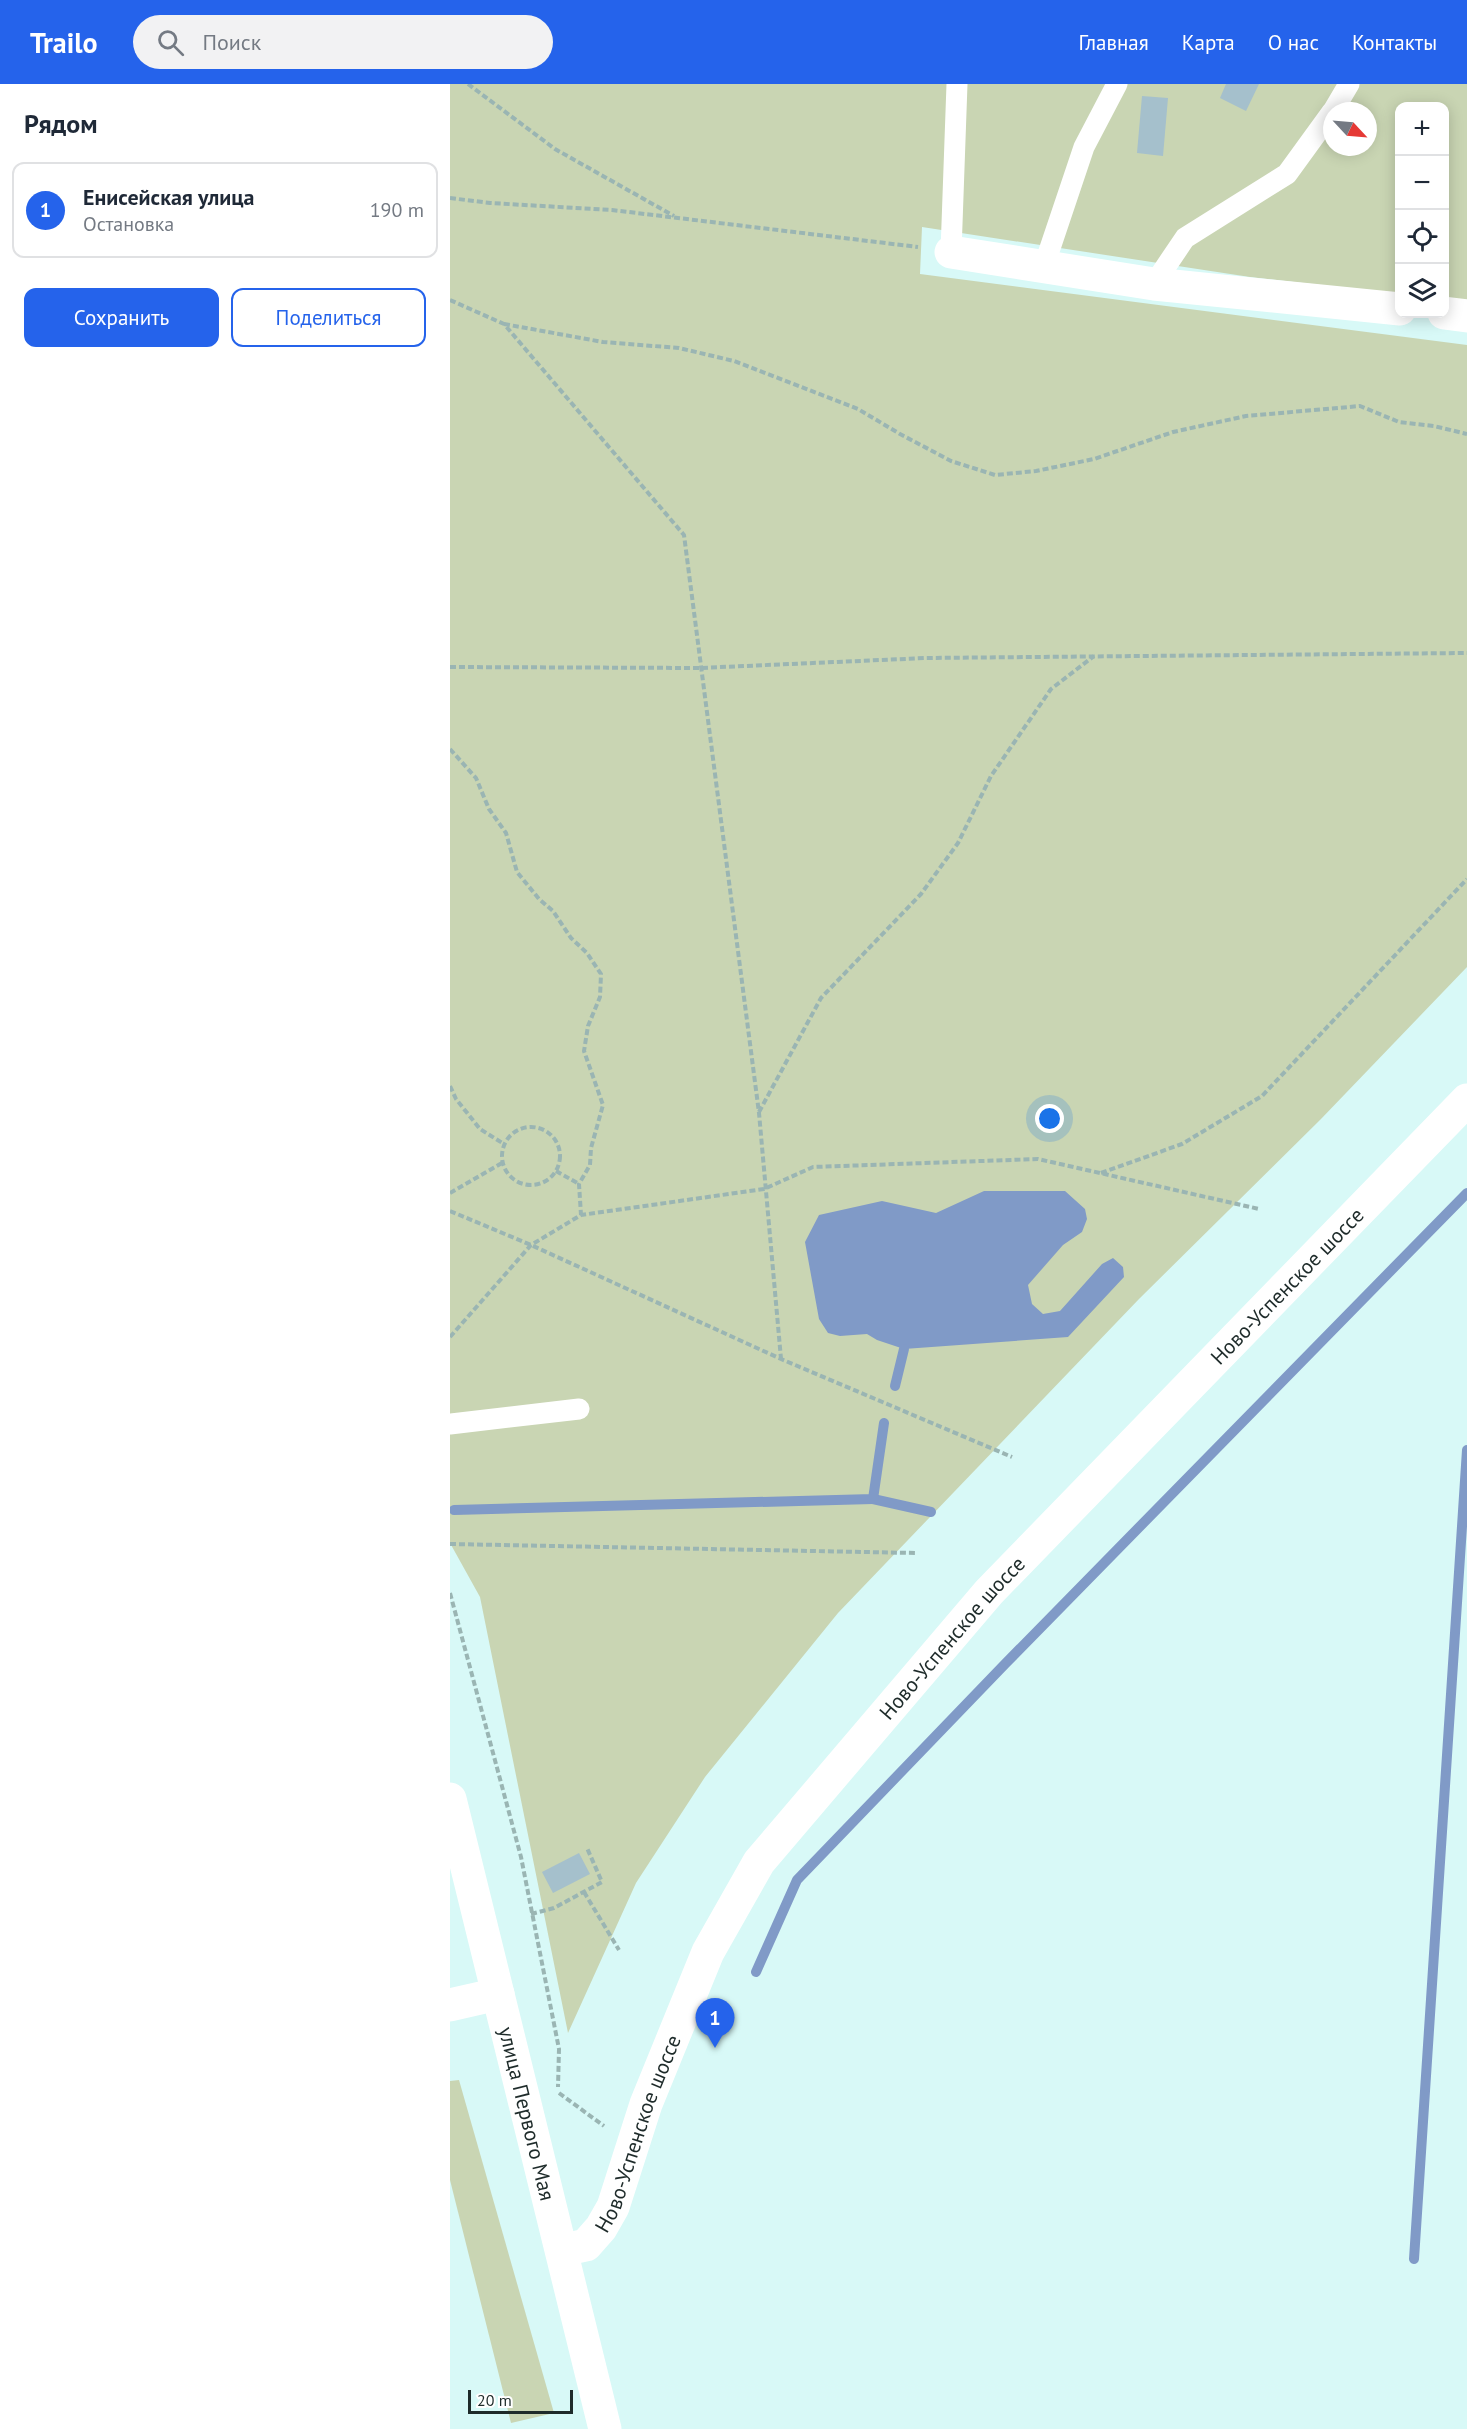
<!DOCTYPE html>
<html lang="ru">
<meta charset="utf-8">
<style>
body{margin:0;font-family:"PT Sans",sans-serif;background:#f2f2f3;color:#1f2937}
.controls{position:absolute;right:18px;top:18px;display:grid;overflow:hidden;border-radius:12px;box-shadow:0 3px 15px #0003}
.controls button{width:54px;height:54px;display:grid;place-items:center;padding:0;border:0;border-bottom:2px solid #e0e1e3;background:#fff;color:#1f2937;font:30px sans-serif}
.compass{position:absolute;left:873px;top:18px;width:54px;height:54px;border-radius:50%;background:#fff;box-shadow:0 3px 15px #0003;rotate:116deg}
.scale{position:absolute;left:18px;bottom:15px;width:105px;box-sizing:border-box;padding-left:6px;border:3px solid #1e2b2a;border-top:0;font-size:16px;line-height:21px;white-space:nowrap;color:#1e2b2a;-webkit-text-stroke:4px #fff;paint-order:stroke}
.you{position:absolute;left:600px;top:1035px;width:21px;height:21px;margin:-15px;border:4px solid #fff;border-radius:50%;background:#1a73e8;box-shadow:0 0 0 9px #1a73e833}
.badge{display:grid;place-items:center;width:39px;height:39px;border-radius:50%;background:#2563eb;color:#fff;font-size:20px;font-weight:700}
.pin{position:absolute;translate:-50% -50px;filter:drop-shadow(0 2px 3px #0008)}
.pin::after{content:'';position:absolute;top:32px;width:21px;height:18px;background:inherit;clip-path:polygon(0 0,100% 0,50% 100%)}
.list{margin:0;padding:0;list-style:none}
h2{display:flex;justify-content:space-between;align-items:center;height:78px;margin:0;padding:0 24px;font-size:26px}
h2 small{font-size:20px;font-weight:400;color:#747a83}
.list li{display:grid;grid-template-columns:39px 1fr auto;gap:18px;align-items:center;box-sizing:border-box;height:96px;margin:0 12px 12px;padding:0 12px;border:2px solid #e0e1e3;border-radius:12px}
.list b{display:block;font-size:22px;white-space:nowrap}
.list p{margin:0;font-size:20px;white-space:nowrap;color:#747a83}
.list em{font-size:20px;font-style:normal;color:#747a83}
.actions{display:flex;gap:12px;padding:18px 24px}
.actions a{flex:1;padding:14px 0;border:2px solid #2563eb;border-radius:12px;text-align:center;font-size:21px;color:#2563eb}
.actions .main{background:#2563eb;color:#fff}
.icon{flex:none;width:33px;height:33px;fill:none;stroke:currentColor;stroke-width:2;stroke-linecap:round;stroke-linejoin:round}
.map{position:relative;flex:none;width:1017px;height:2345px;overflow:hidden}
header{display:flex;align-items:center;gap:36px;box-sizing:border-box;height:84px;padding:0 30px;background:#2563eb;color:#fff}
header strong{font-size:28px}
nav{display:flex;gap:33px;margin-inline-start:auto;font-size:21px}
.search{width:420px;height:54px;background:#f2f2f3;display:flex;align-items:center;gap:15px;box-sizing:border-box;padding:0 21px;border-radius:33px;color:#747a83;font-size:22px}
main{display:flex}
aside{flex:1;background:#fff}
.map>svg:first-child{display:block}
.green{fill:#c9d5b3;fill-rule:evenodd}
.water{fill:#809ac7}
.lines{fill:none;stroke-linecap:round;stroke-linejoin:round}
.stream{stroke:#809ac7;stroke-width:10}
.building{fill:#a5c0cc}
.path{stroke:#9ab5b3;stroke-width:4;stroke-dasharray:6 3;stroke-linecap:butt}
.lane{stroke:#fff;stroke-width:21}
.street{stroke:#fff;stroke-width:33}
.secondary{stroke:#fff;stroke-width:33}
.labels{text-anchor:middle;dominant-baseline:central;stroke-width:6;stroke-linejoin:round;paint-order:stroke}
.street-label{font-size:21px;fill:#1e2b2a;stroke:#fff}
</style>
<header>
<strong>Trailo</strong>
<div class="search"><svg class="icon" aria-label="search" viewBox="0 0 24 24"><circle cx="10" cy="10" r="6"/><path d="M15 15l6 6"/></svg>Поиск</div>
<nav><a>Главная</a><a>Карта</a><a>О нас</a><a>Контакты</a></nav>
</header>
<main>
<aside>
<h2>Рядом<small></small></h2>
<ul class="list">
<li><span class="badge">1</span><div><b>Енисейская улица</b><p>Остановка</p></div><em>190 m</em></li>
</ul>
<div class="actions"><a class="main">Сохранить</a><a>Поделиться</a></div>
</aside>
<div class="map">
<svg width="1017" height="2345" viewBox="0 0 1017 2345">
<rect width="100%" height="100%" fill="#d8f9f7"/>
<g class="green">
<path d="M0,0H1017V217L995,215L994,22H950L949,210L800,193L472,143L470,190L1017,261V883L871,1035L689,1215L388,1529L255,1693L186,1799L118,1949L30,1513L0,1459ZM882,27H918V63H882Z"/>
<path d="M9,1996L104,2329L61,2339L0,2096V1997Z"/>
</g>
<path class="water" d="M534,1107H615L635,1125L637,1135L632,1148L613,1161L578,1201L582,1220L593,1230L610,1227L652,1180L663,1174L673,1183L674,1193L618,1253L454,1265L427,1256L417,1250L390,1252L378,1249L369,1235L355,1158L369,1131L432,1117L486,1129Z"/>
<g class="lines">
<g class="stream">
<path d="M445,1302L454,1265"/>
<path d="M423,1415L481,1428"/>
<path d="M4,1426L423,1415L434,1339"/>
<path d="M306,1888L347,1796L555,1580L1017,1109"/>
<path d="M964,2175L1017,1366"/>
</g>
</g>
<g class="building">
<path d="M776,0H809L796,27L770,14Z"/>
<path d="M692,12L718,14L713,72L687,69Z"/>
<path d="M129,1769L140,1790L103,1809L92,1788Z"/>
</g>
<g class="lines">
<g class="path">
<path d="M18,0L105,65L224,132"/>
<path d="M0,114L40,119L162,126L468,163"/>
<path d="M0,216L54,240L234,451L309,1029L331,1275"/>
<path d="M54,240L153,258L229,264L284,277L408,325L450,350L501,377L545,391L586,387L644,375L723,348L796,332L910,322L949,338L984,342L1017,350"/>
<path d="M0,583L250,584L476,574L1017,569"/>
<path d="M0,665L26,694L39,725L56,749L67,788L89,815L103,827L121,854L137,869L151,890L150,913L138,942L134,967L153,1021L141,1064L140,1081L129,1100L131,1131"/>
<path d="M0,1002L6,1015L30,1045L54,1060"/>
<path d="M309,1028L371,914L471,810L508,759L541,692L601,605L644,572"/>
<circle cx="81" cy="1072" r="29"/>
<path d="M106,1087L129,1100"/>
<path d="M651,1089L732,1060L812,1012L1017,795"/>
<path d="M0,1109L52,1079"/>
<path d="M0,1127L81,1161L331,1275L562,1373"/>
<path d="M0,1253L81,1161L131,1131L314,1105L363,1083L588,1075L809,1125"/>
<path d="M0,1460L466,1469"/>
<path d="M0,1509L71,1773L109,1965L108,2003"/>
<path d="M134,1808L169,1866"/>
<path d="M81,1830L104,1824L152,1798L137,1764"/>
<path d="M109,2009L154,2042"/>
</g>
<g class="lane">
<path d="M883,27L899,0"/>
<path d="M501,168L507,0"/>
<path d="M594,182L634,63L667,0"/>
<path d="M704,200L735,154L837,90L882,28"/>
<path d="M0,1340L129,1325"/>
</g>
<g class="street">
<path d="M501,168L704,200L950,225"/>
<path d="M994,229L1017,232"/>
<path id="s1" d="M113,2166L136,2161L151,2144L163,2123L196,2020L258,1868L309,1778L539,1508L1017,1016"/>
</g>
<g class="secondary">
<path id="s2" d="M0,1715L155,2345"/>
<path d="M0,1921L48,1910"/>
</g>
</g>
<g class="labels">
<g class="street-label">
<text stroke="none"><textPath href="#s1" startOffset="1228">Ново-Успенское шоссе</textPath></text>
<text stroke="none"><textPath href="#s1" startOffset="742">Ново-Успенское шоссе</textPath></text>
<text stroke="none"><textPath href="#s2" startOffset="324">улица Первого Мая</textPath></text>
<text stroke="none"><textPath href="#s1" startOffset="148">Ново-Успенское шоссе</textPath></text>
</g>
</g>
</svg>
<div class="controls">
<button>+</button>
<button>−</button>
<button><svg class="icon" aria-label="locate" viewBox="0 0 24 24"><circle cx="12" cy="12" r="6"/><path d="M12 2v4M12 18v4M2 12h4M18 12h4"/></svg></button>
<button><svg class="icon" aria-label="layers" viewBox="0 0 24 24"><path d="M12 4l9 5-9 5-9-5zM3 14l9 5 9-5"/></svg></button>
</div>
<svg class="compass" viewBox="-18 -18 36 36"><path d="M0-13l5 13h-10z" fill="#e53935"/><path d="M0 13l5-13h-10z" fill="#747a83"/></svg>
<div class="scale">20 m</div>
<div class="you"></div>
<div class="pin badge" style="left:265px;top:1964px">1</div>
</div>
</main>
